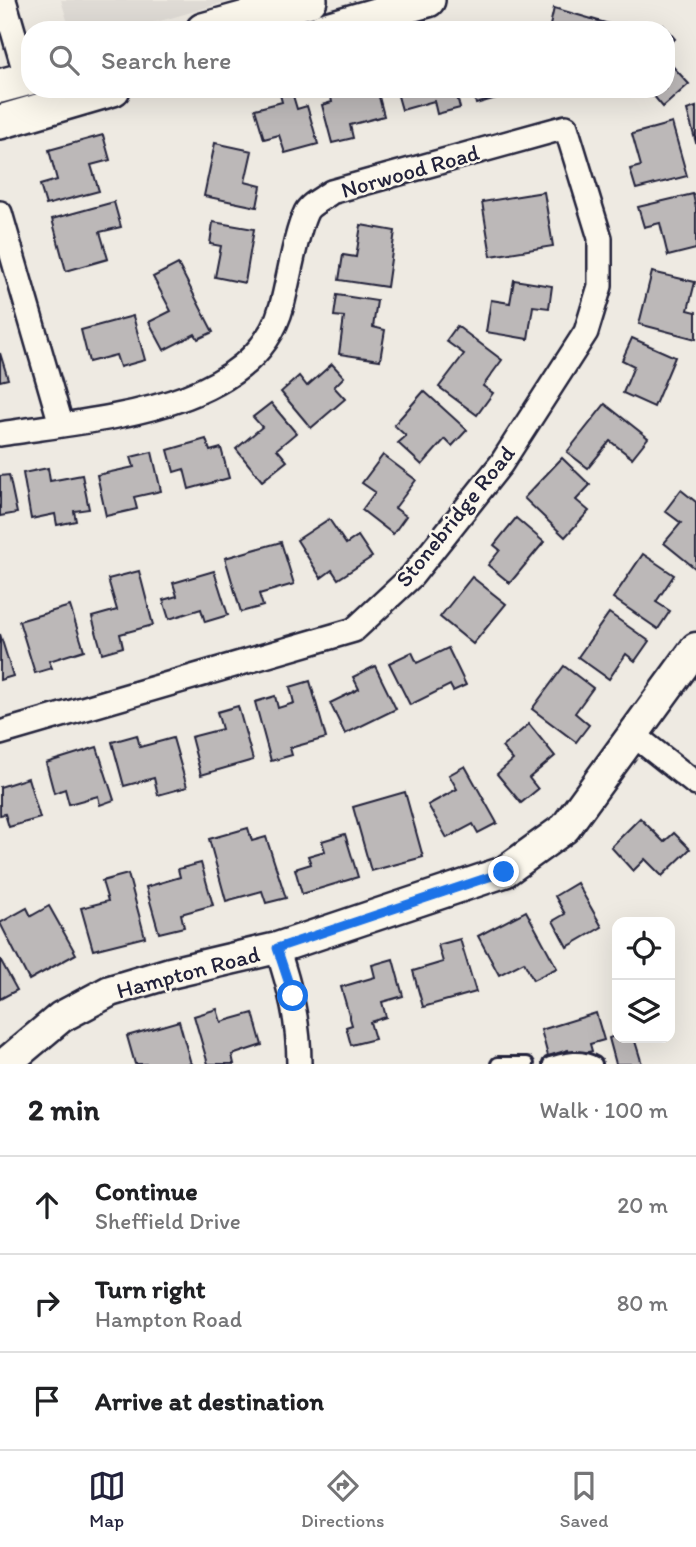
<!DOCTYPE html>
<meta charset="utf-8">
<style>
body{margin:0;font-family:Itim,sans-serif;background:#f2f2f2;color:#202124}
.controls{position:absolute;right:21px;bottom:21px;display:grid;overflow:hidden;border-radius:14px;box-shadow:0 7px 28px #0002}
.controls button{width:63px;height:63px;display:grid;place-items:center;padding:0;border:0;border-bottom:2px solid #e0e0e0;background:#fff;color:#202124;font:35px sans-serif}
.stop{position:absolute;width:21px;height:21px;margin:-16px;border:5px solid #1a73e8;border-radius:50%;background:#fff}
.stop.end{background:#1a73e8;border-color:#fff;box-shadow:0 2px 7px #0008}
.list{margin:0;padding:0;list-style:none}
h2{display:flex;justify-content:space-between;align-items:center;height:91px;margin:0;padding:0 28px;font-size:30px}
h2 small{font-size:23px;font-weight:400;color:#757577}
.list li{display:grid;grid-template-columns:46px 1fr auto;gap:21px;align-items:center;box-sizing:border-box;height:98px;padding:0 28px;border-top:2px solid #e0e0e0}
.list b{display:block;font-size:26px;white-space:nowrap}
.list p{margin:0;font-size:23px;white-space:nowrap;color:#757577}
.list em{font-size:23px;font-style:normal;color:#757577}
.icon{flex:none;width:38px;height:38px;fill:none;stroke:currentColor;stroke-width:2;stroke-linecap:round;stroke-linejoin:round}
.map{position:relative;flex:none;width:696px;height:1064px;overflow:hidden}
.search{position:absolute;background:#fff;box-shadow:0 7px 28px #0002;left:21px;right:21px;top:21px;height:77px;display:flex;align-items:center;gap:18px;box-sizing:border-box;padding:0 24px;border-radius:28px;color:#757577;font-size:26px}
.sheet{height:385px;background:#fff}
nav{display:flex;justify-content:space-around;align-items:center;box-sizing:border-box;height:98px;border-top:2px solid #e0e0e0;background:#fff;font-size:19px;color:#757577}
nav a{display:grid;justify-items:center;gap:4px}
nav .on{color:#22223b}
.map>svg:first-child{display:block}
.built{fill:#dfdbd5}
.building{fill:#bcb8b8;stroke:#22223b;stroke-width:2}
.lines{fill:none;stroke-linecap:round;stroke-linejoin:round}
.service-casing{stroke:#22223b;stroke-width:18}
.minor-casing{stroke:#22223b;stroke-width:28}
.tertiary-casing{stroke:#22223b;stroke-width:35}
.secondary-casing{stroke:#22223b;stroke-width:38}
.service{stroke:#fbf7ec;stroke-width:12}
.minor{stroke:#fbf7ec;stroke-width:23}
.tertiary{stroke:#fbf7ec;stroke-width:30}
.secondary{stroke:#fbf7ec;stroke-width:33}
.route{stroke:#1a73e8;stroke-width:9}
.labels{text-anchor:middle;dominant-baseline:central;stroke-width:5;stroke-linejoin:round;paint-order:stroke}
.street-label{font-size:23px;fill:#22223b;stroke:#fbf7ec}
</style>
<div class="map">
<svg width="696" height="1064" viewBox="0 0 696 1064">
<rect width="100%" height="100%" fill="#eeeae2"/>
<filter id="ink" filterUnits="userSpaceOnUse"><feTurbulence type="fractalNoise" baseFrequency=".0143" numOctaves="2"/><feDisplacementMap in="SourceGraphic" scale="14" xChannelSelector="R" yChannelSelector="G"/><feConvolveMatrix kernelMatrix="1 2 1 2 8 2 1 2 1" color-interpolation-filters="sRGB"/></filter>
<g filter="url(#ink)">
<path class="built" d="M61,0H233L129,30H70Z"/>
<g class="building">
<path d="M554,8L609,24L608,30H549Z"/>
<path d="M663,25L675,39L666,47V30H658Z"/>
<path d="M666,59L689,84L663,107L648,89H666Z"/>
<path d="M291,89L297,109L307,106L318,144L285,153L279,135L264,139L255,109L282,102L279,91Z"/>
<path d="M329,89H377L384,116L350,125L353,138L332,143L322,105L332,102Z"/>
<path d="M396,89H455L460,108L437,114L434,101L402,110Z"/>
<path d="M472,89H516L517,92L476,104Z"/>
<path d="M696,107V143L687,110Z"/>
<path d="M672,123L687,176L636,189L630,169L641,166L632,134Z"/>
<path d="M103,135L110,160L91,165L99,191L46,205L40,185L57,180L49,150Z"/>
<path d="M215,143L252,151L245,182L261,186L257,207L204,196Z"/>
<path d="M544,192L553,246L491,256L482,202Z"/>
<path d="M693,194L696,208V249L668,256L660,223L644,227L638,207Z"/>
<path d="M114,202L121,227L100,232L108,259L66,271L52,219Z"/>
<path d="M213,222L254,229L245,283L215,277L221,246L210,244Z"/>
<path d="M361,225L395,231L387,287L339,280L343,255L356,257Z"/>
<path d="M178,264L213,332L198,339L195,334L164,350L149,322L171,311L153,277Z"/>
<path d="M652,272L695,282L688,310L696,312V339L639,324Z"/>
<path d="M514,280L552,286L549,308L533,306L528,339L486,332L491,300L510,303Z"/>
<path d="M337,295L377,301L373,327L385,330L380,360L339,354L344,317L334,316Z"/>
<path d="M133,316L145,360L120,367L116,355L89,362L81,330Z"/>
<path d="M457,326L502,360L483,386L493,393L477,415L439,387L464,354L446,341Z"/>
<path d="M632,338L675,357L654,407L623,393L634,366L622,360Z"/>
<path d="M0,353L8,379L0,381Z"/>
<path d="M332,364L344,377L334,387L345,399L311,428L281,392L299,376L307,386Z"/>
<path d="M424,391L467,430L452,446L445,439L422,465L398,443L406,436L394,425Z"/>
<path d="M271,403L296,433L277,449L287,461L262,481L236,449L262,427L253,417Z"/>
<path d="M605,404L648,438L632,458L610,441L588,468L567,452Z"/>
<path d="M206,439L210,451L221,448L229,478L189,489L184,469L174,472L168,450Z"/>
<path d="M152,452L161,491L134,497L137,509L106,516L97,475L134,467L131,457Z"/>
<path d="M383,455L416,480L395,508L406,516L393,534L362,510L375,492L362,483Z"/>
<path d="M562,458L590,485L576,500L589,511L565,537L524,498Z"/>
<path d="M48,468L50,481L82,475L89,509L74,511L76,521L57,525L55,514L31,519L23,473Z"/>
<path d="M9,475L17,513L0,516V476Z"/>
<path d="M681,490L696,502V569L664,543L681,523L665,511Z"/>
<path d="M516,518L544,542L510,583L488,565L500,550L494,545Z"/>
<path d="M329,519L346,544L358,536L372,557L338,579L332,570L321,578L297,540Z"/>
<path d="M281,542L294,584L259,594L263,606L241,612L225,558Z"/>
<path d="M643,554L674,575L656,602L670,611L658,629L613,598Z"/>
<path d="M139,571L153,625L120,634L123,647L102,653L92,617L117,610L108,579Z"/>
<path d="M214,571L228,615L205,622L201,609L169,619L163,600L177,596L173,583Z"/>
<path d="M472,577L506,604L473,644L440,617Z"/>
<path d="M70,606L84,650L49,661L52,668L35,673L19,621Z"/>
<path d="M609,613L649,641L635,661L626,654L609,679L578,657Z"/>
<path d="M0,634L13,676L0,680Z"/>
<path d="M448,648L466,685L453,691L450,685L410,705L389,663L412,652L417,663Z"/>
<path d="M375,666L396,709L345,734L330,703L359,689L353,677Z"/>
<path d="M564,666L593,688L575,713L589,725L576,742L532,709Z"/>
<path d="M310,681L326,738L290,748L292,755L271,761L255,702L275,696L278,708L294,703L290,687Z"/>
<path d="M238,706L253,760L201,775L191,737L222,729L217,712Z"/>
<path d="M529,724L555,756L529,778L538,789L521,803L497,774L513,760L502,747Z"/>
<path d="M137,735L140,747L173,738L187,787L158,795L154,778L124,786L112,742Z"/>
<path d="M97,747L114,800L100,805L98,796L69,804L65,789L54,793L46,763Z"/>
<path d="M465,766L497,823L478,833L473,824L447,838L428,805L457,789L449,775Z"/>
<path d="M28,778L40,818L9,827L5,814L0,815V787Z"/>
<path d="M405,792L423,857L371,871L353,807Z"/>
<path d="M640,818L664,842L674,833L690,849L662,876L645,859L633,871L611,847Z"/>
<path d="M248,828L252,841L266,837L286,898L266,903L262,891L226,901L209,839Z"/>
<path d="M345,834L358,877L302,894L295,869L311,864L308,856L325,851L322,841Z"/>
<path d="M201,863L213,905L181,914L184,927L159,933L146,887L180,877L178,869Z"/>
<path d="M128,874L145,937L93,950L81,908L108,901L102,881Z"/>
<path d="M577,883L602,927L567,947L553,921L565,914L555,896Z"/>
<path d="M49,906L76,954L29,980L0,923L27,908L31,916Z"/>
<path d="M526,911L557,968L533,980L524,962L499,975L478,936Z"/>
<path d="M460,939L476,992L423,1007L413,971L443,962L438,945Z"/>
<path d="M0,959L17,990L0,999Z"/>
<path d="M393,959L403,996L382,1002L386,1017L370,1022L375,1039L351,1045L346,1027L352,1025L341,987L375,977L372,965Z"/>
<path d="M217,1009L221,1022L253,1013L262,1045L232,1055L234,1064H208L194,1016Z"/>
<path d="M596,1013L604,1040L590,1044L592,1051L570,1057L568,1050L548,1056L541,1030Z"/>
<path d="M179,1021L191,1064H135L127,1036Z"/>
<path d="M617,1035L634,1038L642,1064H616L609,1038Z"/>
</g>
<g class="lines">
<defs>
<g id="service">
<path d="M498,1064H527"/>
<path d="M550,1064C565,1060 580,1055 595,1064"/>
</g>
<g id="minor">
<path d="M4,0L27,79"/>
<path d="M0,213L61,424"/>
<path d="M0,434C90,419 254,413 282,305C289,279 295,235 306,212C310,204 324,198 331,192L566,127L600,238V286L586,332L501,464L412,576L354,630L0,733"/>
<path d="M634,735L696,784"/>
<path d="M277,948C290,987 299,1023 299,1064"/>
</g>
<path id="tertiary" d="M5,1064L61,1017L110,991L170,973L277,948L504,872L565,828L696,648"/>
<g id="secondary">
<path d="M203,30L310,0"/>
<path d="M323,30L428,0"/>
<path d="M0,86L30,78"/>
<path d="M0,122L113,89"/>
</g>
</defs>
<use href="#service" class="service-casing"/>
<use href="#minor" class="minor-casing"/>
<use href="#tertiary" class="tertiary-casing"/>
<use href="#secondary" class="secondary-casing"/>
<use href="#service" class="service"/>
<use href="#minor" class="minor"/>
<use href="#tertiary" class="tertiary"/>
<use href="#secondary" class="secondary"/>
</g>
</g>
<g class="lines" filter="url(#ink)">
<path class="route" d="M293,996L277,948L504,872"/>
</g>
<g class="labels">
<g class="street-label">
<text transform="translate(410 171) rotate(-16)">Norwood Road</text>
<text transform="translate(455 516) rotate(-51)">Stonebridge Road</text>
<text transform="translate(188 972) rotate(-15)">Hampton Road</text>
</g>
</g>
</svg>
<div class="controls">
<button><svg class="icon" aria-label="locate" viewBox="0 0 24 24"><circle cx="12" cy="12" r="6"/><path d="M12 2v4M12 18v4M2 12h4M18 12h4"/></svg></button>
<button><svg class="icon" aria-label="layers" viewBox="0 0 24 24"><path d="M12 4l9 5-9 5-9-5zM3 14l9 5 9-5"/></svg></button>
</div>
<div class="stop" style="left:293px;top:996px"></div>
<div class="stop end" style="left:504px;top:872px"></div>
<div class="search"><svg class="icon" aria-label="search" viewBox="0 0 24 24"><circle cx="10" cy="10" r="6"/><path d="M15 15l6 6"/></svg>Search here</div>
</div>
<section class="sheet">
<h2>2 min<small>Walk · 100 m</small></h2>
<ul class="list">
<li><svg class="icon" aria-label="ahead" viewBox="0 0 24 24"><path d="M12 20V5M6 11l6-6 6 6"/></svg><div><b>Continue</b><p>Sheffield Drive</p></div><em>20 m</em></li>
<li><svg class="icon" aria-label="right" viewBox="0 0 24 24"><path d="M7 20v-9h11M14 6l5 5-5 5"/></svg><div><b>Turn right</b><p>Hampton Road</p></div><em>80 m</em></li>
<li><svg class="icon" aria-label="arrive" viewBox="0 0 24 24"><path d="M6 21V4h12l-3 4 3 4H6"/></svg><div><b>Arrive at destination</b></div></li>
</ul>
</section>
<nav>
<a class="on"><svg class="icon" aria-label="map" viewBox="0 0 24 24"><path d="M3 6l6-2 6 2 6-2v14l-6 2-6-2-6 2zM9 4v14M15 6v14"/></svg>Map</a>
<a><svg class="icon" aria-label="directions" viewBox="0 0 24 24"><path d="M12 3l9 9-9 9-9-9zM9 14v-3h6M13 9l2 2-2 2"/></svg>Directions</a>
<a><svg class="icon" aria-label="saved" viewBox="0 0 24 24"><path d="M7 4h10v16l-5-4-5 4z"/></svg>Saved</a>
</nav>
